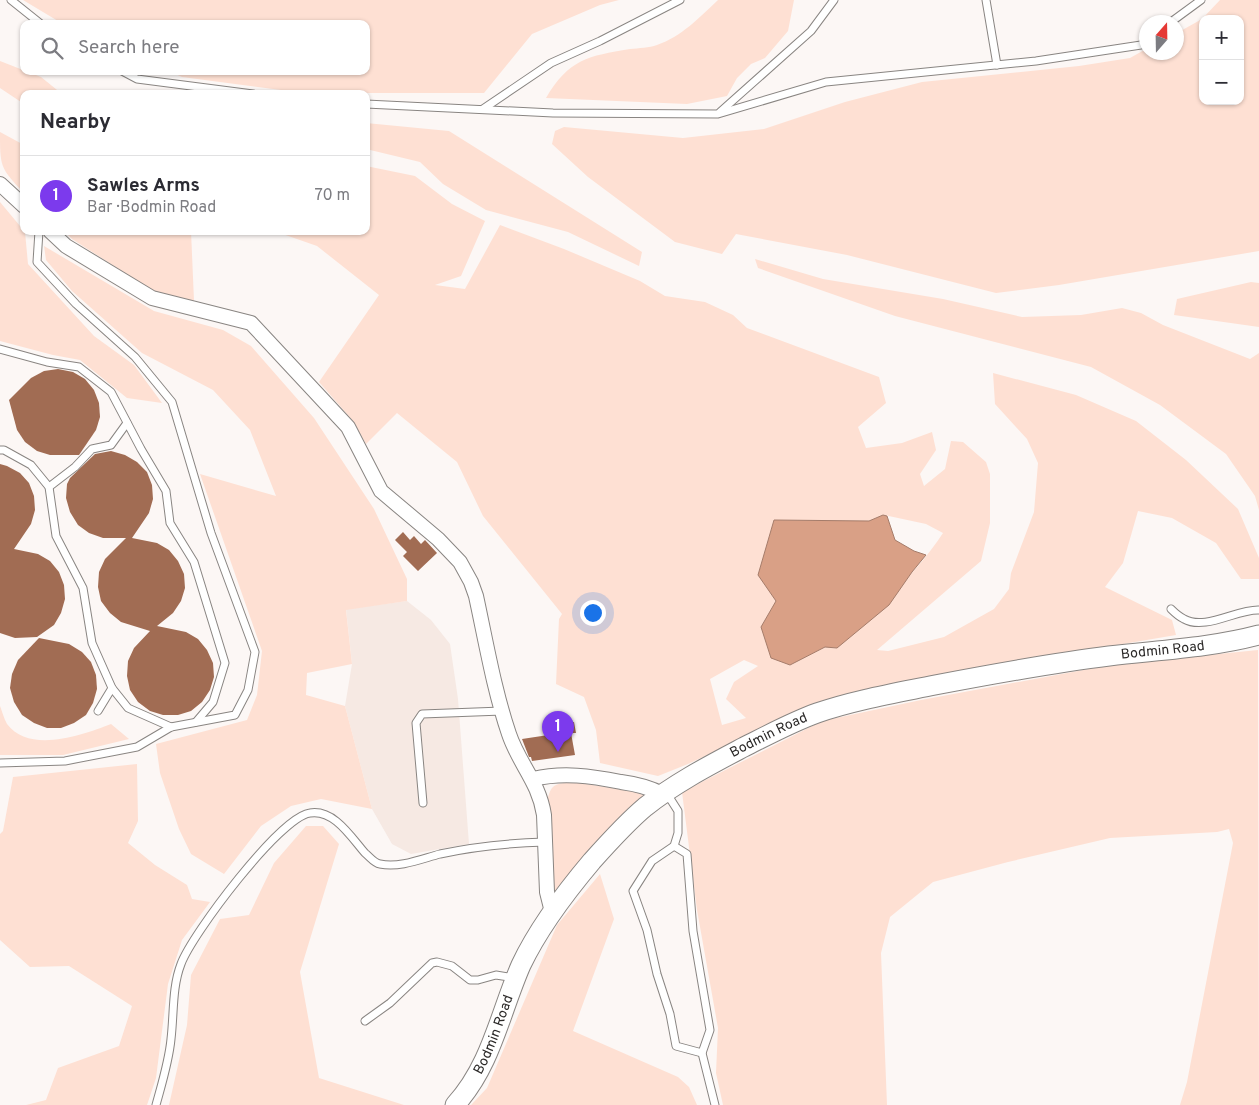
<!DOCTYPE html>
<meta charset="utf-8">
<style>
body{margin:0;font-family:Overpass,sans-serif;background:#f2f2f3;color:#2b2b33}
.controls{position:absolute;right:15px;top:15px;display:grid;overflow:hidden;border-radius:10px;box-shadow:0 1px 4px #0004}
.controls button{width:45px;height:45px;display:grid;place-items:center;padding:0;border:0;border-bottom:1px solid #e1e1e2;background:#fff;color:#2b2b33;font:25px sans-serif}
.compass{position:absolute;left:1139px;top:15px;width:45px;height:45px;border-radius:50%;background:#fff;box-shadow:0 1px 4px #0004;rotate:20deg}
.you{position:absolute;left:592px;top:612px;width:18px;height:18px;margin:-12px;border:4px solid #fff;border-radius:50%;background:#1a73e8;box-shadow:0 0 0 8px #1a73e833}
.badge{display:grid;place-items:center;width:32px;height:32px;border-radius:50%;background:#7c3aed;color:#fff;font-size:16px;font-weight:700}
.pin{position:absolute;translate:-50% -41px;filter:drop-shadow(0 1px 2px #0008)}
.pin::after{content:'';position:absolute;top:26px;width:18px;height:15px;background:inherit;clip-path:polygon(0 0,100% 0,50% 100%)}
.list{margin:0;padding:0;list-style:none}
h2{display:flex;justify-content:space-between;align-items:center;height:65px;margin:0;padding:0 20px;font-size:21px}
h2 small{font-size:16px;font-weight:400;color:#7c7c81}
.list li{display:grid;grid-template-columns:32px 1fr auto;gap:15px;align-items:center;box-sizing:border-box;height:80px;padding:0 20px;border-top:1px solid #e1e1e2}
.list b{display:block;font-size:19px;white-space:nowrap}
.list p{margin:0;font-size:16px;white-space:nowrap;color:#7c7c81}
.list em{font-size:16px;font-style:normal;color:#7c7c81}
.icon{flex:none;width:28px;height:28px;fill:none;stroke:currentColor;stroke-width:2;stroke-linecap:round;stroke-linejoin:round}
.map{position:relative;flex:none;width:1259px;height:1105px;overflow:hidden}
.search{position:absolute;background:#fff;box-shadow:0 1px 4px #0004;left:20px;top:20px;width:350px;height:55px;display:flex;align-items:center;gap:12px;box-sizing:border-box;padding:0 18px;border-radius:10px;color:#7c7c81;font-size:19px}
.panel{position:absolute;background:#fff;box-shadow:0 1px 4px #0004;left:20px;top:90px;width:350px;height:145px;border-radius:10px}
.map>svg:first-child{display:block}
.built{fill:#f6e9e3}
.green{fill:#fee0d3;fill-rule:evenodd}
.water{fill:#d9a086;stroke:#a57c6a}
.building{fill:#a16c53}
.lines{fill:none;stroke-linecap:round;stroke-linejoin:round}
.service-casing{stroke:#898582;stroke-width:9}
.minor-casing{stroke:#898582;stroke-width:16}
.secondary-casing{stroke:#898582;stroke-width:21}
.service{stroke:#fff;stroke-width:7}
.minor{stroke:#fff;stroke-width:14}
.secondary{stroke:#fff;stroke-width:19}
.labels{text-anchor:middle;dominant-baseline:central;stroke-width:4;stroke-linejoin:round;paint-order:stroke}
.street-label{font-size:14px;fill:#2b2928;stroke:#fcf7f5}
</style>
<div class="map">
<svg width="1259" height="1105" viewBox="0 0 1259 1105">
<rect width="100%" height="100%" fill="#fcf7f5"/>
<path class="built" d="M407,601L431,620L450,644L458,699L469,844L411,854L392,844L372,809L345,706L352,664L346,609Z"/>
<g class="green">
<path d="M23,0H619L600,5L532,34L484,93H304L182,77L169,71H366V24H63Z"/>
<path d="M718,0H794L788,31L765,58L751,64L737,78L727,96L687,104L546,98C569,59 588,56 630,49C639,48 649,48 657,45C681,37 700,17 718,0Z"/>
<path d="M1220,0H1259V251L1059,285L996,293L847,255L736,234L722,254L675,242L588,177L552,144L555,131L564,127L683,138L764,129L845,102L922,82L1079,66L1130,58L1146,49V52H1176L1177,33L1202,19ZM1203,19H1240V101H1203Z"/>
<path d="M0,61L41,77L62,94H24V104L0,88Z"/>
<path d="M366,123L449,131L642,252L639,266L568,232L486,210L443,184L420,162L366,149Z"/>
<path d="M0,132L24,145V193C0,168 0,167 0,132Z"/>
<path d="M366,166L415,176L452,204L485,221L461,276L435,285L465,289L500,225L564,249L640,281L665,296L705,302L733,315L747,328L879,377L886,403L858,427L866,448L902,443L932,432L936,450L920,474L924,486L945,469L951,441L963,442L986,462L990,474V523L981,561L877,650L888,651L944,637L994,609L1009,589L1011,573L1034,512L1038,463L1027,439L995,404L993,373L1076,395L1136,421L1186,460L1238,509L1259,558V579H1241L1216,543L1172,518L1138,511L1123,563L1105,587L1172,620L1176,635L953,673L760,730L688,764L658,776L600,763L596,730L584,697L556,684L559,619L562,614L483,516L457,462L397,413L366,444L353,421L319,382L379,295L317,246L274,231H366ZM884,515L926,524L943,533C915,576 873,611 837,648L825,647L790,665L761,627L776,601L759,575L774,520L869,521ZM744,660L758,666L734,682L726,699L746,718L722,725L710,679Z"/>
<path d="M0,202L25,232L28,264L94,336L134,365L162,403L127,398L80,360L53,355L0,341Z"/>
<path d="M64,231H191L194,301L153,291L72,239Z"/>
<path d="M44,246L154,311L223,330L251,346L314,418L374,509L407,579V601L346,610L352,664L307,673L306,695L345,706L372,809L321,799L291,806L261,826L224,874L191,854L179,829L160,773L156,744L247,720L257,695L262,651L200,474L276,496L250,430L213,390L142,353L72,291L46,260Z"/>
<path d="M755,259L823,279L943,299L1022,317L1081,315L1122,308L1141,313L1163,325L1250,359L1259,353V510L1255,496L1226,454L1160,405L1091,367L895,316L758,268Z"/>
<path d="M1251,282L1259,283V327L1174,315L1177,299Z"/>
<path d="M1258,650L1259,1105H1180L1187,1082L1233,843L1229,829L1217,832L1110,838L1008,862L933,882L890,917L881,953L887,1105H723L716,1073L718,1028L697,910L682,792L822,721L921,700L1110,665Z"/>
<path d="M0,706C2,711 4,719 7,724C29,754 83,735 111,724L129,739L63,755H0Z"/>
<path d="M137,764L138,821L128,843L155,865L187,885L192,899L210,902L182,940L168,984L156,1078L147,1105H26L46,1100L58,1068L119,1046L132,1006L69,966L30,967L0,940V834L3,831L13,777Z"/>
<path d="M574,782L636,792L643,795V797L548,900C547,877 539,806 552,788C557,782 567,783 574,782Z"/>
<path d="M306,826H323L339,844L300,972L319,1078L404,1105H169L187,1025L191,975L220,919L249,915L274,863Z"/>
<path d="M600,874L614,919L573,1031L678,1077L689,1087L697,1105H471L487,1088L557,925Z"/>
</g>
<path class="water" d="M883,515L887,516L895,540L914,551L926,555L912,572L889,605L837,648L825,647L790,665L771,658L761,627L776,601L758,575L774,520L869,521Z"/>
<g class="building">
<path d="M58,369L73,372L85,379L94,390L99,403L100,417L96,430L79,455H50L37,451L25,442L17,430L9,400L31,378L44,371Z"/>
<path d="M111,451L125,455L137,462L147,472L152,485L153,499L149,513L132,538L157,543L169,550L178,561L184,574L185,588L181,601L173,613L157,626L186,632L198,639L207,650L213,663L214,677L210,690L202,702L191,711L178,715H163L150,711L138,702L130,690L127,676L128,661L134,648L150,631L121,622L110,613L101,601L98,587L99,572L105,559L126,538H103L89,533L78,525L70,512L66,498L67,484L70,478L95,454Z"/>
<path d="M0,464L7,466L20,473L29,483L34,496L35,510L31,524L14,549L38,554L50,561L59,572L64,585L65,599L61,613L54,625L37,637L15,638L0,633Z"/>
<path d="M403,532L410,540L414,536L421,544L425,540L437,553L418,571L403,556L407,552L395,540Z"/>
<path d="M39,638L69,644L82,652L91,662L96,675L97,689L93,703L86,715L74,723L61,728H47L34,723L22,715L14,702L10,688L12,674L18,660Z"/>
<path d="M574,722L576,733H571L575,755L532,761L531,757H529L522,739L555,734L554,725Z"/>
</g>
<g class="lines">
<defs>
<g id="service">
<path d="M11,0L41,24"/>
<path d="M986,0L997,65"/>
<path d="M1171,22L1201,0"/>
<path d="M122,71L137,79L253,94"/>
<path d="M366,104L553,113L718,114L826,82L1036,61L1141,45L1146,41"/>
<path d="M483,109L551,63L600,41L680,0"/>
<path d="M720,112L811,31L834,0"/>
<path d="M0,349L47,362L79,367L111,392L141,449L166,491L170,523L194,562L225,663L213,702L196,722"/>
<path d="M0,450H4L31,465L49,487L56,536L83,588L92,643L112,688L128,708L171,727"/>
<path d="M49,487L75,467L92,449L111,445L127,423"/>
<path d="M1171,609C1175,613 1180,617 1184,619C1205,631 1237,609 1259,610"/>
<path d="M98,711L112,688"/>
<path d="M0,763L65,761L137,747L171,727L235,715L248,690L255,652L211,533L172,402L135,357L76,304L37,262L39,231"/>
<path d="M665,796L671,800L678,811V833L674,846L652,861L633,891L647,930L657,974L670,1014L676,1046L702,1053"/>
<path d="M423,803L416,723L422,714L502,711"/>
<path d="M674,846L687,854L693,931L710,1030L702,1053L715,1105"/>
<path d="M365,1021L390,1003L432,963L437,962L452,966L470,980H478L496,975L515,978"/>
<path d="M156,1105C162,1083 169,1061 171,1039C174,1014 172,987 181,964C192,934 280,817 310,813C334,809 351,837 365,853C370,857 374,863 380,864C400,868 421,859 440,854C472,847 512,843 545,842"/>
</g>
<g id="minor">
<path d="M0,184L24,206"/>
<path d="M50,231L66,246L152,298L251,323L348,427L381,491L438,539L460,562L471,582L476,596C486,642 494,690 509,734C519,764 539,782 544,815L547,892L552,912"/>
<path d="M533,779C563,772 591,776 621,782C636,784 649,787 662,794"/>
</g>
<g id="secondary">
<path id="s1" d="M455,1105C491,1066 500,1013 521,965C539,927 565,893 592,861C609,842 626,823 645,807C675,783 710,765 744,747C768,735 792,722 817,713C855,700 896,693 935,685C993,674 1051,663 1109,656C1160,650 1210,648 1259,635"/>
</g>
</defs>
<use href="#service" class="service-casing"/>
<use href="#minor" class="minor-casing"/>
<use href="#secondary" class="secondary-casing"/>
<use href="#service" class="service"/>
<use href="#minor" class="minor"/>
<use href="#secondary" class="secondary"/>
</g>
<g class="labels">
<g class="street-label">
<text stroke="none"><textPath href="#s1" startOffset="906">Bodmin Road</textPath></text>
<text stroke="none"><textPath href="#s1" startOffset="501">Bodmin Road</textPath></text>
<text stroke="none"><textPath href="#s1" startOffset="81">Bodmin Road</textPath></text>
</g>
</g>
</svg>
<div class="controls">
<button>+</button>
<button>−</button>
</div>
<svg class="compass" viewBox="-18 -18 36 36"><path d="M0-13l5 13h-10z" fill="#e53935"/><path d="M0 13l5-13h-10z" fill="#7c7c81"/></svg>
<div class="you"></div>
<div class="pin badge" style="left:558px;top:752px">1</div>
<div class="search"><svg class="icon" aria-label="search" viewBox="0 0 24 24"><circle cx="10" cy="10" r="6"/><path d="M15 15l6 6"/></svg>Search here</div>
<section class="panel">
<h2>Nearby<small></small></h2>
<ul class="list">
<li><span class="badge">1</span><div><b>Sawles Arms</b><p>Bar · Bodmin Road</p></div><em>70 m</em></li>
</ul>
</section>
</div>
